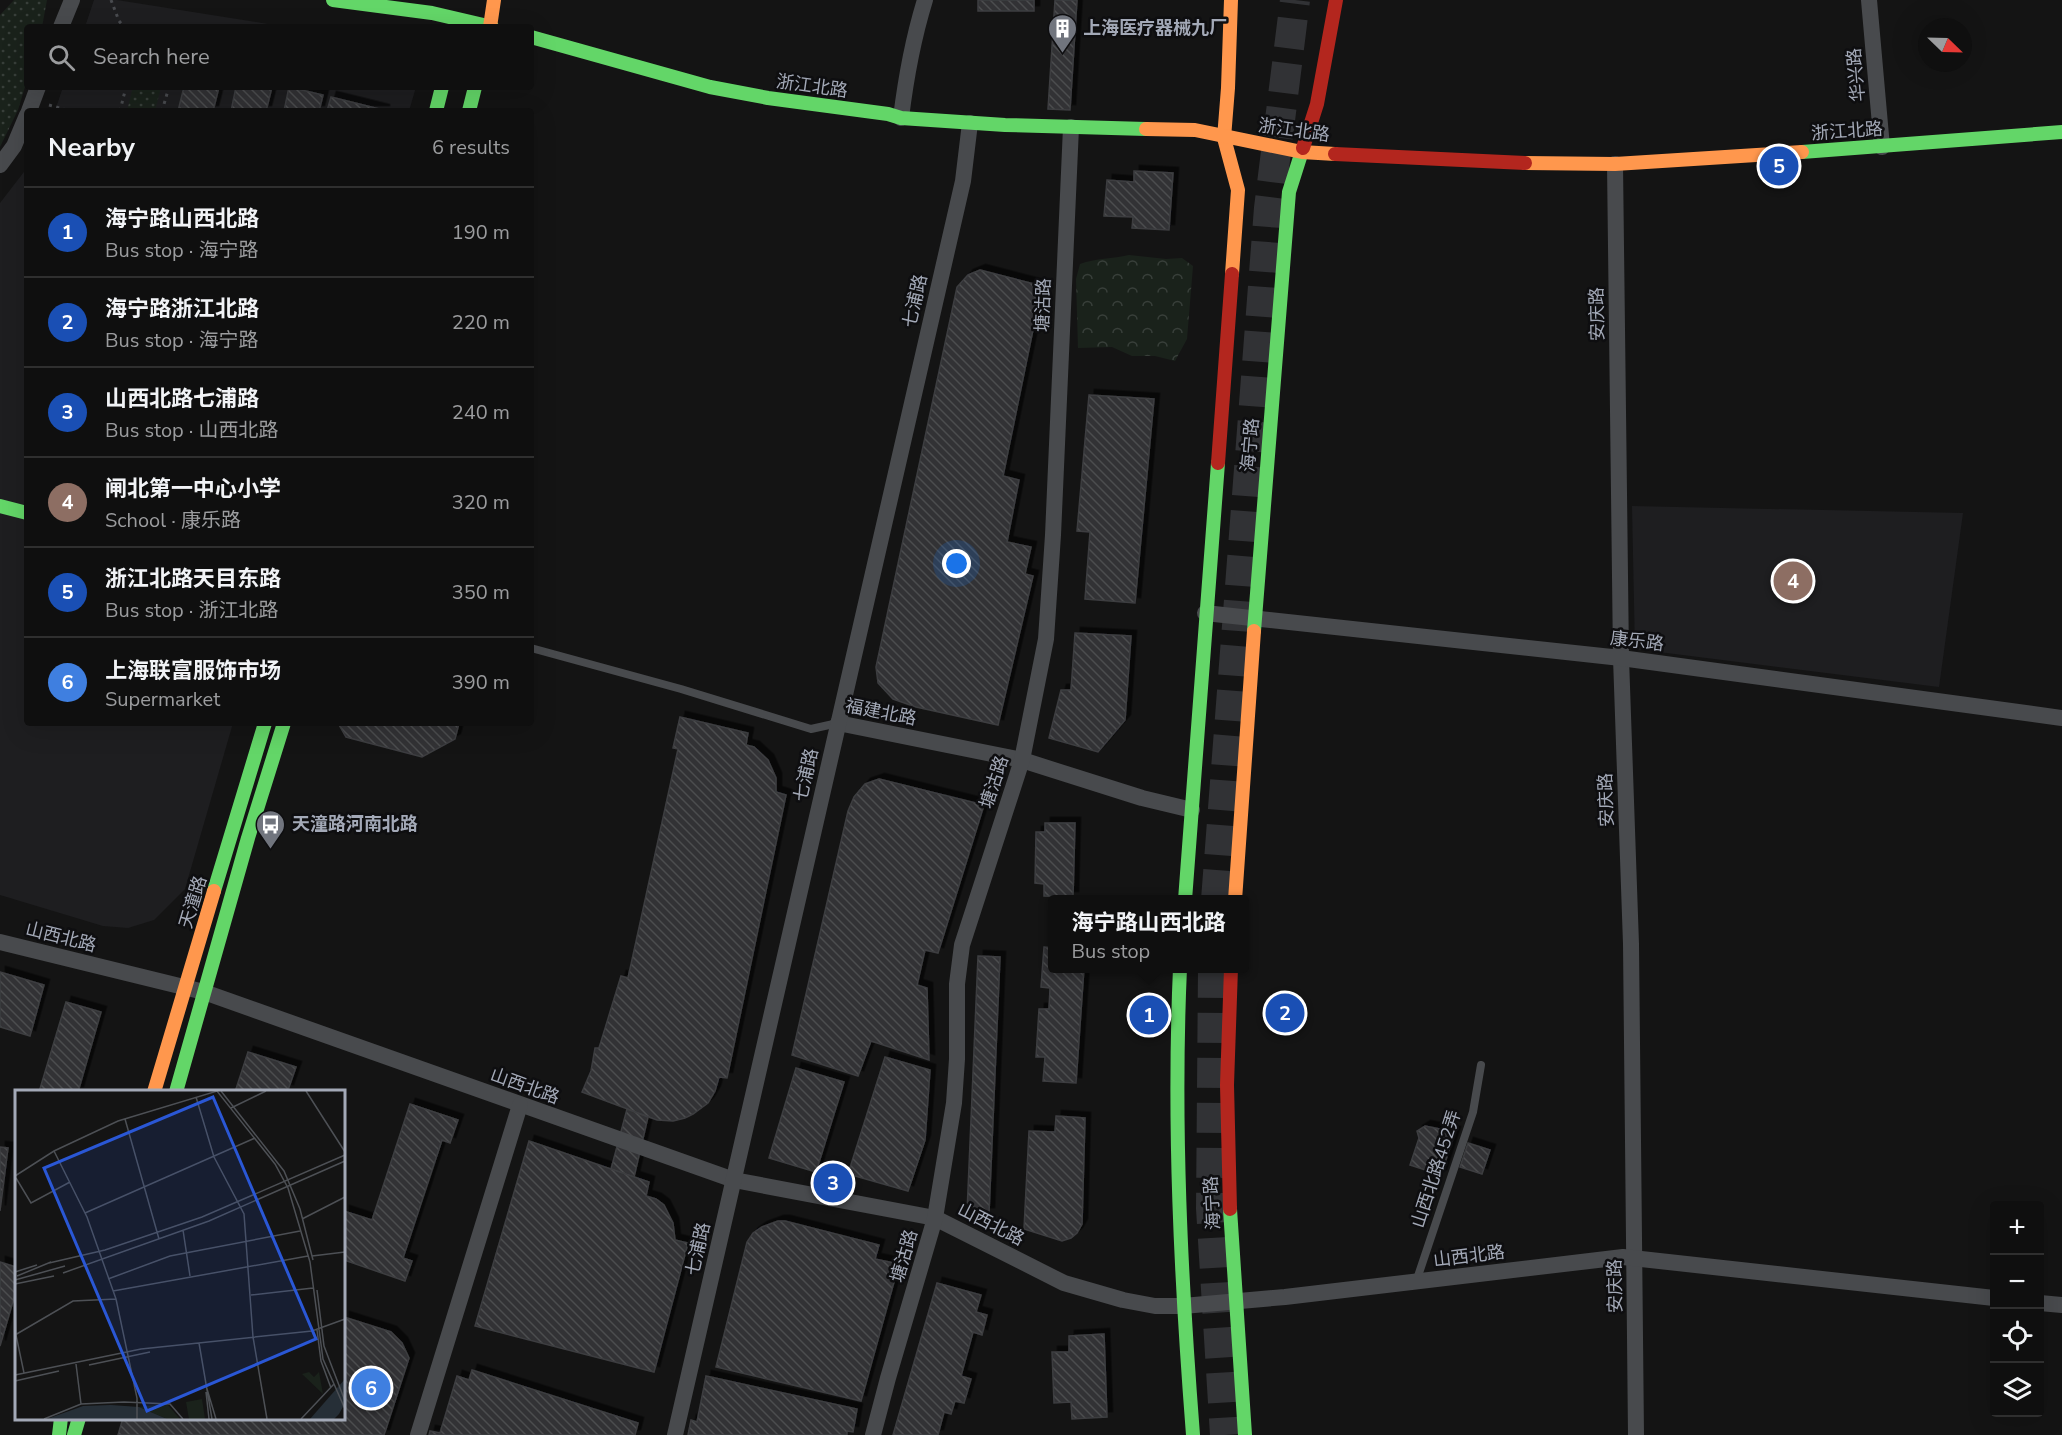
<!DOCTYPE html>
<meta charset="utf-8">
<style>
body{margin:0;font-family:"Nunito Sans","Noto Sans SC",sans-serif;background:#1d1d1d;color:#f1f3f6}
.controls{position:absolute;right:18px;bottom:18px;display:grid;overflow:hidden;border-radius:6px;box-shadow:0 6px 24px #0002}
.controls button{width:54px;height:54px;display:grid;place-items:center;padding:0;border:0;border-bottom:2px solid #2f2f2f;background:#0f0f0f;color:#f1f3f6;font:30px sans-serif}
.compass{position:absolute;left:1918px;top:18px;width:54px;height:54px;border-radius:50%;background:#0f0f0f;box-shadow:0 6px 24px #0002;rotate:113deg}
.you{position:absolute;left:957px;top:564px;width:21px;height:21px;margin:-15px;border:4px solid #fff;border-radius:50%;background:#1a73e8;box-shadow:0 0 0 9px #1a73e833}
.badge{display:grid;place-items:center;width:39px;height:39px;border-radius:50%;background:#ea580c;color:#fff;font-size:20px;font-weight:700}
.pin{position:absolute;translate:-50% -50%;border:3px solid #fff;box-shadow:0 2px 6px #0006}
.popup{position:absolute;left:1048px;top:895px;width:201px;height:78px;box-sizing:border-box;display:grid;place-content:center;border-radius:6px;background:#0f0f0f;filter:drop-shadow(0 2px 4px #0005);font-size:20px;white-space:nowrap;color:#9b9c9e}
.popup b{font-size:22px;color:#f1f3f6}
.popup::after{content:'';position:absolute;left:50%;top:100%;margin-left:-12px;border:12px solid transparent;border-top-color:#0f0f0f}
.list{margin:0;padding:0;list-style:none}
h2{display:flex;justify-content:space-between;align-items:center;height:78px;margin:0;padding:0 24px;font-size:26px}
h2 small{font-size:20px;font-weight:400;color:#9b9c9e}
.list li{display:grid;grid-template-columns:39px 1fr auto;gap:18px;align-items:center;box-sizing:border-box;height:90px;padding:0 24px;border-top:2px solid #2f2f2f}
.list b{display:block;font-size:22px;white-space:nowrap}
.list p{margin:0;font-size:20px;white-space:nowrap;color:#9b9c9e}
.list em{font-size:20px;font-style:normal;color:#9b9c9e}
.icon{flex:none;width:33px;height:33px;fill:none;stroke:currentColor;stroke-width:2;stroke-linecap:round;stroke-linejoin:round}
.map{position:relative;flex:none;width:2062px;height:1435px;overflow:hidden}
.search{position:absolute;background:#0f0f0f;box-shadow:0 6px 24px #0002;left:24px;top:24px;width:510px;height:66px;display:flex;align-items:center;gap:15px;box-sizing:border-box;padding:0 21px;border-radius:6px;color:#9b9c9e;font-size:22px}
.panel{position:absolute;background:#0f0f0f;box-shadow:0 6px 24px #0002;left:24px;top:108px;width:510px;height:618px;border-radius:6px}
.map>svg:first-child{display:block}
.built{fill:#1e1e20}
.grass{fill:url(#grass-dots)}
.forest{fill:url(#forest-crowns)}
.building{fill:url(#building-back-hatch);stroke:#3d3e41;stroke-width:1.5;filter:url(#shadow)}
.lines{fill:none;stroke-linecap:round;stroke-linejoin:round}
.highway-tunnel{stroke:#313235;stroke-width:30;stroke-dasharray:30 15;stroke-linecap:butt}
.path{stroke:#494b4f;stroke-width:3;stroke-dasharray:3 4.5;stroke-linecap:butt}
.lane{stroke:#484a4d;stroke-width:8}
.street{stroke:#484a4d;stroke-width:16}
.fast{stroke:#63d668;stroke-width:14}
.slow{stroke:#ff974d;stroke-width:14}
.jam{stroke:#b3261e;stroke-width:14}
.labels{text-anchor:middle;dominant-baseline:central;stroke-width:5;stroke-linejoin:round;paint-order:stroke}
.poi-label{font-size:18px;font-weight:bold;fill:#a3a9b7;stroke:#0e0e10;text-anchor:start}
.street-label{font-size:18px;fill:#a3a9b7;stroke:#0e0e10}
.inset-road{fill:none;stroke:#4d5055;stroke-width:1.5}
.view{fill:#2a57d5;fill-opacity:0.15;stroke:#2a57d5;stroke-width:3}
.inset-edge{fill:none;stroke:#a3a9b7;stroke-width:3}
</style>
<div class="map">
<svg width="2062" height="1435" viewBox="0 0 2062 1435">
<defs>
<pattern id="grass-dots" width="8" height="8" patternUnits="userSpaceOnUse" patternTransform="scale(1.5)"><rect width="8" height="8" fill="#1a221b"/><path d="M2 2h.1M6 6h.1" fill="none" stroke="#383f3a" stroke-width="1.8" stroke-linecap="round"/></pattern>
<pattern id="forest-crowns" width="20" height="18" patternUnits="userSpaceOnUse" patternTransform="scale(1.5)"><rect width="20" height="18" fill="#1a221b"/><path d="M2 6a3 3 0 1 1 6 0M12 15a3 3 0 1 1 6 0" fill="none" stroke="#383f3a"/></pattern>
<pattern id="building-back-hatch" width="6" height="6" patternUnits="userSpaceOnUse" patternTransform="scale(1.5)"><rect width="6" height="6" fill="#313234"/><path d="M-1 5l2 2M0 0l6 6M5-1l2 2" fill="none" stroke="#4c4d4f"/></pattern>
<filter id="shadow"><feDropShadow dx="5.5" dy="-5.5" stdDeviation="0" flood-color="#0009"/></filter>
</defs>
<rect width="100%" height="100%" fill="#141414"/>
<g class="built">
<path d="M94,0H117L287,27H85Z"/>
<path d="M63,87H416L409,111H55Z"/>
<path d="M27,168V723H233L185,889L154,920L128,928L103,926L0,895V203Z"/>
<path d="M1632,506L1963,513L1939,687L1635,649Z"/>
</g>
<g class="grass">
<path d="M14,0H47L42,27H27V80L18,110L0,147V15Z"/>
<path d="M133,87H161L155,111H127Z"/>
</g>
<path class="forest" d="M1129,255L1166,259L1182,258L1193,266L1187,339L1175,361L1155,356H1132L1112,347L1078,348L1076,279L1080,264C1096,258 1113,259 1129,255Z"/>
<g class="building">
<rect x="978" y="0" width="56" height="11"/>
<path d="M1055,0H1077L1070,110L1048,109Z"/>
<path d="M184,87H219L213,111H178Z"/>
<path d="M236,87H272L266,111H231Z"/>
<path d="M289,87L323,95L319,111H284Z"/>
<path d="M331,97L384,110V111H327Z"/>
<path d="M1134,171L1173,173L1169,230L1132,228L1133,217L1104,216L1107,180L1134,182Z"/>
<path d="M980,270L1042,286L1003,476L1019,480L1007,542L1031,547L1025,574L1033,576L998,725L916,707L893,699L878,683L876,667L957,287L968,275Z"/>
<path d="M1089,395L1154,399L1135,603L1085,599L1090,532L1077,531Z"/>
<path d="M1075,633L1131,636L1125,720L1098,752L1049,738L1061,690H1071Z"/>
<path d="M680,717L748,733L746,745L754,747L768,760L776,778V792L786,795L727,1078L719,1077L715,1091L708,1103L693,1114L685,1118L673,1121L657,1120L582,1092L591,1071L595,1048H599L621,976L628,978L678,749L673,748Z"/>
<path d="M338,723H459L455,739L422,757L346,737Z"/>
<path d="M879,779L984,805L938,953L925,950L917,985L927,988L929,1060L871,1041L858,1076L792,1055L848,811L854,797L865,784Z"/>
<path d="M1045,823H1075L1073,897L1044,896V884L1035,883L1036,832H1045Z"/>
<path d="M1044,947L1053,948V968H1084L1076,1083L1043,1081L1045,1057H1036L1039,1009H1049L1050,988L1041,987Z"/>
<path d="M978,956L1000,957L989,1213H967Z"/>
<path d="M0,972L44,985L30,1036L0,1027Z"/>
<path d="M66,1002L101,1012L78,1092H39Z"/>
<path d="M248,1052L296,1067L288,1090L280,1088L279,1092H235Z"/>
<path d="M885,1057L930,1070L925,1140L908,1191L848,1174Z"/>
<path d="M796,1068L844,1082L816,1172L769,1158Z"/>
<path d="M410,1104L458,1120L450,1143L442,1140L403,1258L412,1261L405,1281L344,1260V1211L372,1220Z"/>
<path d="M627,1109L648,1117L634,1177L611,1169Z"/>
<path d="M1056,1116L1085,1118L1082,1224L1077,1233L1071,1238L1062,1241L1024,1229L1029,1131L1055,1132Z"/>
<path d="M1425,1126L1455,1132L1441,1175L1410,1165L1419,1138L1417,1131Z"/>
<path d="M529,1141L649,1182L646,1196L656,1199L664,1205L673,1223L675,1240L688,1243L654,1372L475,1326Z"/>
<path d="M1468,1143L1490,1150L1482,1174L1460,1167Z"/>
<path d="M0,1147L8,1148L0,1211Z"/>
<path d="M778,1221H785L879,1245L875,1259L899,1264L861,1401L716,1367L747,1242L753,1233L762,1227Z"/>
<path d="M0,1262L16,1267V1291L0,1346Z"/>
<path d="M937,1283L981,1295L976,1312L987,1315L982,1335L973,1332L961,1376L971,1379L964,1403L955,1401L951,1414L944,1412L938,1435H893Z"/>
<path d="M344,1317L391,1332L402,1343L409,1358L384,1435H118L123,1418H344Z"/>
<path d="M1104,1334L1107,1417L1072,1419L1071,1402L1054,1403L1052,1352H1069V1336Z"/>
<path d="M472,1370L638,1423L635,1435H429L430,1431L440,1433L457,1376L469,1380Z"/>
<path d="M706,1376L857,1409L853,1432L847,1431V1435H688L691,1420L697,1422Z"/>
</g>
<g class="lines">
<g class="highway-tunnel">
<path d="M1216,900L1269,208L1295,0"/>
<path d="M1213,968L1211,1208L1225,1435"/>
</g>
<g class="path">
<path d="M111,0L119,21L124,27"/>
<path d="M49,105L70,111"/>
<path d="M120,111L126,87"/>
<path d="M162,111L169,87"/>
</g>
<g class="lane">
<path d="M531,648L681,689L811,729L838,723"/>
<path d="M1416,1282L1473,1112L1481,1065"/>
</g>
<g class="street">
<path d="M1869,0L1882,147"/>
<path d="M61,27L72,0"/>
<path d="M29,111L38,87"/>
<path d="M901,118C906,77 913,39 925,0"/>
<path d="M1615,164L1621,658L1631,944L1636,1435"/>
<path d="M0,165L14,146L27,115"/>
<path d="M1205,613L1621,658L2062,718"/>
<path d="M838,723L1022,760L1142,798L1192,810"/>
<path d="M0,942L204,992L734,1180L935,1218L1064,1283L1123,1300L1155,1306H1183L1285,1297L1623,1257L1994,1298"/>
<path d="M2040,1303L2062,1305"/>
<path d="M418,1435L520,1105"/>
<path d="M675,1435L963,181L970,123"/>
<path d="M873,1435L888,1378L935,1218L954,1103L957,1059V984L962,945L1022,760L1046,639L1053,535L1071,127"/>
</g>
<g class="fast">
<path d="M333,0L432,13L492,27"/>
<path d="M531,37L710,87L768,98L888,114L901,118L1005,125L1146,129"/>
<path d="M436,111L442,87"/>
<path d="M469,111L475,87"/>
<path d="M1802,152L2062,132"/>
<path d="M0,506L27,513"/>
<path d="M1254,631L1289,192L1303,148"/>
<path d="M214,891L265,723"/>
<path d="M1185,900L1218,463"/>
<path d="M1180,968C1173,1124 1181,1280 1193,1435"/>
<path d="M176,1092L248,838L284,723"/>
<path d="M1230,1209L1245,1435"/>
<path d="M59,1435L61,1418"/>
<path d="M74,1435L79,1418"/>
</g>
<g class="slow">
<path d="M1231,0L1228,88L1224,138L1238,190L1232,274"/>
<path d="M490,27L494,0"/>
<path d="M1146,129L1195,130L1302,152L1335,154"/>
<path d="M1525,163L1615,164L1802,152"/>
<path d="M1235,900L1254,631"/>
<path d="M154,1092L214,891"/>
</g>
<g class="jam">
<path d="M1303,148L1317,104L1336,0"/>
<path d="M1335,154L1525,163"/>
<path d="M1218,463L1232,274"/>
<path d="M1230,1209L1227,1085L1231,968"/>
</g>
</g>
<defs>
<symbol id="building-pin" viewBox="-11 -11 22 30"><path d="M0 17L-7.5 6A9.5 9.5 0 1 1 7.5 6Z" fill="#71757e" stroke="#0e0e10"/><path d="M-4-6H4V6H1V3H-1V6H-4ZM-2.5-4.3h1.7v1.8h-1.7ZM.8-4.3h1.7v1.8H.8ZM-2.5-1h1.7V.8h-1.7ZM.8-1h1.7V.8H.8Z" fill="#fff"/></symbol>
<symbol id="bus-pin" viewBox="-11 -11 22 30"><path d="M0 17L-7.5 6A9.5 9.5 0 1 1 7.5 6Z" fill="#71757e" stroke="#0e0e10"/><path d="M-5-6H5V4H4V6H2V4H-2V6H-4V4H-5ZM-3.5-4V0h7V-4ZM-3.5 1.2v1.5H-2V1.2ZM2 1.2v1.5H3.5V1.2Z" fill="#fff"/></symbol>
</defs>
<g fill-rule="evenodd">
<use href="#building-pin" x="1046" y="12" width="33" height="45"/>
<use href="#bus-pin" x="254" y="808" width="33" height="45"/>
</g>
<g class="labels">
<g class="poi-label">
<text x="1083" y="28">上海医疗器械九厂</text>
<text x="292" y="824">天潼路河南北路</text>
</g>
<g class="street-label">
<text transform="translate(1856 75) rotate(-95)">华兴路</text>
<text transform="translate(812 86) rotate(8)">浙江北路</text>
<text transform="translate(1294 130) rotate(8)">浙江北路</text>
<text transform="translate(1847 131) rotate(-4)">浙江北路</text>
<text transform="translate(915 301) rotate(-77)">七浦路</text>
<text transform="translate(1043 305) rotate(-88)">塘沽路</text>
<text transform="translate(1597 314) rotate(-91)">安庆路</text>
<text transform="translate(1250 445) rotate(-85)">海宁路</text>
<text transform="translate(1637 641) rotate(7)">康乐路</text>
<text transform="translate(881 712) rotate(11)">福建北路</text>
<text transform="translate(806 775) rotate(-77)">七浦路</text>
<text transform="translate(994 782) rotate(-72)">塘沽路</text>
<text transform="translate(1606 800) rotate(-92)">安庆路</text>
<text transform="translate(193 902) rotate(-73)">天潼路</text>
<text transform="translate(61 937) rotate(14)">山西北路</text>
<text transform="translate(525 1086) rotate(20)">山西北路</text>
<text transform="translate(1436 1169) rotate(-72)">山西北路452弄</text>
<text transform="translate(1212 1203) rotate(-93)">海宁路</text>
<text transform="translate(991 1224) rotate(27)">山西北路</text>
<text transform="translate(698 1249) rotate(-77)">七浦路</text>
<text transform="translate(904 1256) rotate(-74)">塘沽路</text>
<text transform="translate(1469 1256) rotate(-7)">山西北路</text>
<text transform="translate(1615 1286) rotate(-91)">安庆路</text>
</g>
</g>
<g transform="translate(15 1090)">
<rect width="330" height="330" fill="#141414"/>
<path d="M294,282L299,287L304,282L308,304L287,284ZM187,309L190,329H174L171,312ZM152,314L165,329H152L124,317Z" fill="#1a221b"/>
<path d="M330,289V313L324,324L319,329H295ZM96,315L124,317L152,329H32L68,316Z" fill="#262f37"/>
<path class="inset-road" d="M206,1L269,81L285,119L298,170M291,1L330,62M181,7L199,67L229,124L238,247L252,329M216,18L251,1M110,29L144,149M39,61L72,127L101,209L122,308V329M0,86L39,61L103,31L202,1L260,74L273,98L295,172L308,269L330,319M1,88L16,113L55,92M70,123L240,48M287,129L330,107M168,140L175,186M297,166L330,162M34,173L90,160L187,127L330,65M0,182L22,175M48,183L194,131L330,71M2,186L36,172M93,189L155,166L285,141M0,190L50,176M0,194L39,186M0,197L1,245L9,283M302,200L309,256L330,311M98,201L293,166M236,205L298,198M302,240L306,271L316,298M0,245L58,211L101,209M184,253L197,329M61,274L66,314M74,275L135,262M0,285L126,259L297,241L330,229M0,291L44,281M192,299L201,329M191,302L194,329M29,329L66,314L109,312L155,314L168,329M286,329L319,294"/>
<path class="view" d="M198,7L301,249L132,321L29,78Z"/>
<rect width="330" height="330" class="inset-edge"/>
</g>
</svg>
<div class="controls">
<button>+</button>
<button>−</button>
<button><svg class="icon" aria-label="locate" viewBox="0 0 24 24"><circle cx="12" cy="12" r="6"/><path d="M12 2v4M12 18v4M2 12h4M18 12h4"/></svg></button>
<button><svg class="icon" aria-label="layers" viewBox="0 0 24 24"><path d="M12 4l9 5-9 5-9-5zM3 14l9 5 9-5"/></svg></button>
</div>
<svg class="compass" viewBox="-18 -18 36 36"><path d="M0-13l5 13h-10z" fill="#e53935"/><path d="M0 13l5-13h-10z" fill="#9b9c9e"/></svg>
<div class="you"></div>
<div class="pin badge" style="left:1149px;top:1015px;background:#1a4fb4">1</div>
<div class="popup"><b>海宁路山西北路</b>Bus stop</div>
<div class="pin badge" style="left:1285px;top:1013px;background:#1a4fb4">2</div>
<div class="pin badge" style="left:833px;top:1183px;background:#1a4fb4">3</div>
<div class="pin badge" style="left:1793px;top:581px;background:#8d6e63">4</div>
<div class="pin badge" style="left:1779px;top:166px;background:#1a4fb4">5</div>
<div class="pin badge" style="left:371px;top:1388px;background:#3f7fe0">6</div>
<div class="search"><svg class="icon" aria-label="search" viewBox="0 0 24 24"><circle cx="10" cy="10" r="6"/><path d="M15 15l6 6"/></svg>Search here</div>
<section class="panel">
<h2>Nearby<small>6 results</small></h2>
<ul class="list">
<li><span class="badge" style="background:#1a4fb4">1</span><div><b>海宁路山西北路</b><p>Bus stop · 海宁路</p></div><em>190 m</em></li>
<li><span class="badge" style="background:#1a4fb4">2</span><div><b>海宁路浙江北路</b><p>Bus stop · 海宁路</p></div><em>220 m</em></li>
<li><span class="badge" style="background:#1a4fb4">3</span><div><b>山西北路七浦路</b><p>Bus stop · 山西北路</p></div><em>240 m</em></li>
<li><span class="badge" style="background:#8d6e63">4</span><div><b>闸北第一中心小学</b><p>School · 康乐路</p></div><em>320 m</em></li>
<li><span class="badge" style="background:#1a4fb4">5</span><div><b>浙江北路天目东路</b><p>Bus stop · 浙江北路</p></div><em>350 m</em></li>
<li><span class="badge" style="background:#3f7fe0">6</span><div><b>上海联富服饰市场</b><p>Supermarket</p></div><em>390 m</em></li>
</ul>
</section>
</div>
